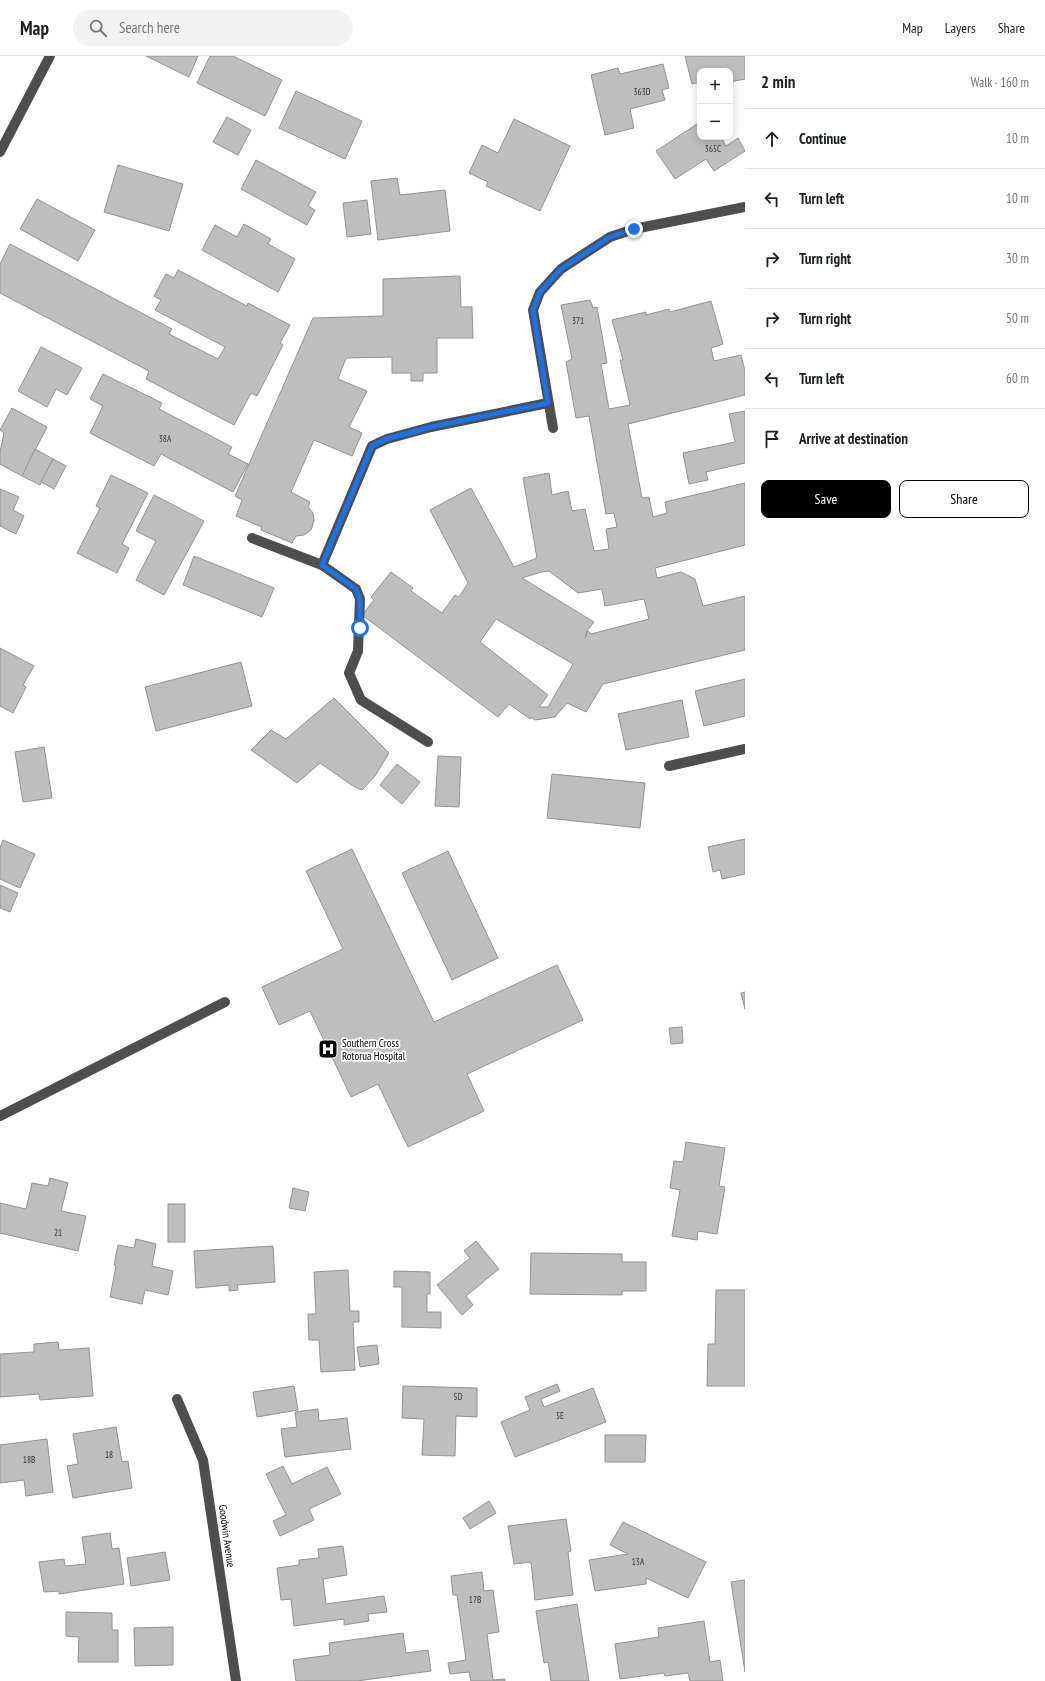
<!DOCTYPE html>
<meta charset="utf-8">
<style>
body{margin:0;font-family:"PT Sans Narrow",sans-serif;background:#f2f2f2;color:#202124}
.controls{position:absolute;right:12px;top:12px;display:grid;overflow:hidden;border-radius:8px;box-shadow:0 2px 10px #0003}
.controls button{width:36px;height:36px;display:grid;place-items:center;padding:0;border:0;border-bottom:1px solid #e0e0e0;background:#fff;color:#202124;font:20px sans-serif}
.stop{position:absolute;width:12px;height:12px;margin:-9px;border:3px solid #1a73e8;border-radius:50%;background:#fff}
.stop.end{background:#1a73e8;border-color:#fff;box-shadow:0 1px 4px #0008}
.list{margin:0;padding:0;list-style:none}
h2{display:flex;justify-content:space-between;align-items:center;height:52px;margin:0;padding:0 16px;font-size:17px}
h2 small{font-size:13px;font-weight:400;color:#757577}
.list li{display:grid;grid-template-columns:26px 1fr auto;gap:12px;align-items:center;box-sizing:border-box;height:60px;padding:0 16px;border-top:1px solid #e0e0e0}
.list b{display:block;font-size:15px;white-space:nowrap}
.list em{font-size:13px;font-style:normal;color:#757577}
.actions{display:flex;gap:8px;padding:12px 16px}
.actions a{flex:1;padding:9px 0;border:1px solid #000;border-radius:8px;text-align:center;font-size:14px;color:#000}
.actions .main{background:#000;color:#fff}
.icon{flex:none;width:22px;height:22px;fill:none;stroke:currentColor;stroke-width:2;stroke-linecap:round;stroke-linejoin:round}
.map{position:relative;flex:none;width:745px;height:1625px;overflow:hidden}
header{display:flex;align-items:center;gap:24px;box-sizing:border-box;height:56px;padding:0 20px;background:#fff;border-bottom:1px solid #e0e0e0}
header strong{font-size:19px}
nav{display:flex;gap:22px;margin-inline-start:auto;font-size:14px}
.search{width:280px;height:36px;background:#f2f2f2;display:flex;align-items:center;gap:10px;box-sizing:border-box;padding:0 14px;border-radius:22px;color:#757577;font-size:15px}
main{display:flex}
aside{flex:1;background:#fff}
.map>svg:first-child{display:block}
.building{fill:#bebebe;stroke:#929292;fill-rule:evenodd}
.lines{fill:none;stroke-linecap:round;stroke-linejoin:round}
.minor{stroke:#4e4e4e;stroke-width:10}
.route{stroke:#1a73e8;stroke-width:5}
.labels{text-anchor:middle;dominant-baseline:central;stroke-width:3.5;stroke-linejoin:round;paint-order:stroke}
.number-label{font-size:9px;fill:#303030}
.poi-label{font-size:11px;fill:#000;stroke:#fff;text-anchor:start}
.street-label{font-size:11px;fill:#000;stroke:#fff}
</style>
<header>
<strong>Map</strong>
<div class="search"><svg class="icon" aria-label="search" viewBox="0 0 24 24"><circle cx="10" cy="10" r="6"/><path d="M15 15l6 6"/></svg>Search here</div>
<nav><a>Map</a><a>Layers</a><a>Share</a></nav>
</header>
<main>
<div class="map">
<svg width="745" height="1625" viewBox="0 0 745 1625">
<rect width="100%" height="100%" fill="#fff"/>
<g class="building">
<path d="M146,0H198L189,21Z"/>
<path d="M210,0H233L282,24L265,60L197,27Z"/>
<path d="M685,0H745V23L730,26V15H700V26L692,28Z"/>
<path d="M663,8L669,32L662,34L665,44L630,53L634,72L605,79L591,19L618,12L620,18Z"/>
<path d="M296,35L362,65L345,103L279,72Z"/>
<path d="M227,61L251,74L238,99L213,86Z"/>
<path d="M514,63L570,90L540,155L486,130L488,126L469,117L482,89L498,97Z"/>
<path d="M700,66V81H721L726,90L738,82L745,95L714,115L706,103L675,123L656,95Z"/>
<path d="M256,104L316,136L308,150L315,154L307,169L241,133Z"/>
<path d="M118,109L183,128L169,175L104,156Z"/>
<path d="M397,122L400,139L445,134L450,175L378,184L371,125Z"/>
<path d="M37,143L95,174L78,205L20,173Z"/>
<path d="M367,144L371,178L347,181L343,147Z"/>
<path d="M244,168L271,183L268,188L295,203L278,236L202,194L215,169L237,181Z"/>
<path d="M10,188L172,273L169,278L218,303L225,291L155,254L161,244L154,240L166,218L174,222L178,214L247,250L248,247L290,269L280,287L283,289L257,340L251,337L234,369L146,323L149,315L0,237V208Z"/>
<path d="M460,220L461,251H472L473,282H437V317H423V325H411V317H392V301L346,302L338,323L367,335L349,371L362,377L352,400L314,384L291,436L310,446L308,451L313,457L314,465L311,474L304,479L296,480L292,487L261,474L262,471L236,460L242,444L235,440L313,262L383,260V223Z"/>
<path d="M590,244L593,252L597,251L607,307L601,308L609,353L630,349L620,304H623L612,264L646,256V259L669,253L670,256L711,245L723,288L711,292L714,305L741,299L745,315V339L628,368L642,442L649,441L653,461L667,457L665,446L745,427V489L655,512L657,522L681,516L695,523L703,550L745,540V594L603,628L586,656L567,647L555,661L535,664L531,661L530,663L509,648L498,661L362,559L374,544L371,541L391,516L413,532L411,535L442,557L455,539L459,541L468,527L430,454L471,432L514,511L537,502L523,422L549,417L552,439L568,435L572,455L585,453L594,495L609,493L606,473L617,471L614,457L606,458L589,360L576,362L566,306L572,303L561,249ZM549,515L578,537L602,533L605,550L644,543L649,563L591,578L588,575L585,582L587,575L594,566L522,522L541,516ZM496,563L573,608L548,651H539L548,639L480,586Z"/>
<path d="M41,291L82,312L67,339L56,333L47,351L18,335Z"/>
<path d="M103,318L162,347L159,353L232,391L228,398L248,408L233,436L161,398L154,410L90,377L103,350L90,343Z"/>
<path d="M12,352L47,371L22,420L0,408V396L4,377L0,374Z"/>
<path d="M745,355V407L706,416L708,424L689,428L683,397L735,386L729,358Z"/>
<path d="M35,393L53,403L40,429L22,420Z"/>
<path d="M53,403L66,410L54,433L41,426Z"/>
<path d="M111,419L148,437L122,488L129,492L117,517L77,497L100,452L96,450Z"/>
<path d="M0,433L19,441L13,454L24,460L16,478L0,470Z"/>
<path d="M154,439L204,465L164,539L136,524L156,485L136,475Z"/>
<path d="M194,500L274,532L262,561L183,529Z"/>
<path d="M0,592L34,610L23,629L26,631L13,657L0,650Z"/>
<path d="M241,606L252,650L156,675L145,631Z"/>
<path d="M745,623V660L704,670L695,635Z"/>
<path d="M334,642L389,697L375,720L362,734L353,730L320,707L297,727L251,694L271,674L286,683Z"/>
<path d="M682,644L689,681L626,694L618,658Z"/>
<path d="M44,691L52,742L23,746L15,696Z"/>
<path d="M438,700L461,701L459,751L435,750Z"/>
<path d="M397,708L420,726L402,748L380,729Z"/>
<path d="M552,718L645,727L640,772L547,762Z"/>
<path d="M745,783V818L722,823L720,814L713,816L708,791Z"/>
<path d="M3,784L35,798L20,832L0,823V792Z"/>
<path d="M352,793L434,966L557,909L583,964L467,1018L484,1055L408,1091L378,1028L351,1041L310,955L279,969L262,931L343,893L306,815Z"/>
<path d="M448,795L498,902L452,924L402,817Z"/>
<path d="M0,829L18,837L10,856L0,852Z"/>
<path d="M745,936V953L741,937Z"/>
<path d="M682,971L683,987L671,988L669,972Z"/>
<path d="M686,1086L725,1092L719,1130L725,1131L717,1178L698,1175L697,1184L672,1180L680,1134L670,1132L674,1105L683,1106Z"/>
<path d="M50,1122L68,1127L61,1155L86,1160L78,1195L0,1177V1147L26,1153L32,1127L48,1130Z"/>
<path d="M293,1132L309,1136L305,1155L289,1152Z"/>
<rect x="168" y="1148" width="17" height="38"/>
<path d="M136,1183L156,1188L152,1210L173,1215L168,1239L145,1234L142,1248L110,1241L116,1210L114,1209L118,1189L134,1192Z"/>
<path d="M476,1185L499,1213L466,1240L473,1249L462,1259L437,1229L470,1202L464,1195Z"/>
<path d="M273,1190L275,1226L237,1229L238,1234L229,1235V1229L196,1232L194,1195Z"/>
<path d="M531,1197L622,1198V1206H646V1235H622V1239L530,1238Z"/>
<path d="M348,1214L350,1255H359V1266H353L355,1314L321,1316L319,1284H309L308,1258H316L314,1216Z"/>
<path d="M394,1215L430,1216V1238H427V1256H441V1272L402,1271V1231H394Z"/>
<path d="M716,1234H745V1330H707L708,1288H715Z"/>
<path d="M58,1286L59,1294L89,1292L93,1340L40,1344L39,1338L0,1341V1298L34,1296V1288Z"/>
<path d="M377,1289L379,1308L360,1311L357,1291Z"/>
<path d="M557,1328L560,1335L541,1343L544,1351L593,1332L606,1366L515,1401L501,1366L530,1354L525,1341Z"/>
<path d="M294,1330L298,1354L257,1361L253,1336Z"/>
<path d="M403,1330L477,1332V1361L456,1360L455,1400L422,1399L424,1363L402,1362Z"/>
<path d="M318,1353L319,1365L347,1362L351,1393L285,1401L281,1373L297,1371L295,1356Z"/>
<path d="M116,1371L122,1406L128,1405L132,1432L73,1442L67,1410L78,1408L73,1378Z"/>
<path d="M605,1379H646L645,1406H605Z"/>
<path d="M47,1383L53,1436L26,1440L24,1424L0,1427V1389Z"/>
<path d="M283,1410L292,1428L327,1411L341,1438L309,1453L314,1464L280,1480L273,1465L286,1459L266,1418Z"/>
<path d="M489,1445L496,1457L470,1473L463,1462Z"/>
<path d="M566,1463L571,1495L568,1496L573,1539L535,1544L531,1506L514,1508L508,1470Z"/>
<path d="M623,1466L706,1506L688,1542L646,1522V1528L595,1535L589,1504L628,1498L610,1489Z"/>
<path d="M110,1477L112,1493L119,1492L124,1528L59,1538V1535L44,1536L39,1506L64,1503L65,1510L86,1508L82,1481Z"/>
<path d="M343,1490L347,1519L323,1523L326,1548L384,1540L387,1556L368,1558L369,1565L344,1569V1563L294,1570L291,1543L281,1544L277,1512L299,1509V1504L319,1502L318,1493Z"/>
<path d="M165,1496L170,1524L131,1530L127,1502Z"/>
<path d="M482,1516L484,1535L493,1534L499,1576L487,1578L493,1624L505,1623V1625H471L469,1616L450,1618L448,1607L466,1604L457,1539H453L451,1520Z"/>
<path d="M745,1524V1616L731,1526Z"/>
<path d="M577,1548L589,1625H551L548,1606L544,1607L536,1555Z"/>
<path d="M66,1556L112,1557V1574H118V1606H78L79,1581L66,1580Z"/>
<path d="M704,1565L710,1606L720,1604L723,1625H690L688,1617L665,1620L664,1617L620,1623L615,1588L659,1581L658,1572Z"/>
<path d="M173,1571V1609L135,1610L134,1572Z"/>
<path d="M403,1577L406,1597L428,1594L431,1615L357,1625H296L293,1604L330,1599L329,1587Z"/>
</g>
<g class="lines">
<g class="minor">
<path d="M0,96L50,0"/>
<path d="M553,372L533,254L540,236L561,213L610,181L634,173L745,151"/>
<path d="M252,482L322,509"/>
<path d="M428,686L361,644L349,617L358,595L360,543L356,533L322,509L372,390L387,383L431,371L548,347"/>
<path d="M669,710L745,693"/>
<path d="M0,1060L225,946"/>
<path d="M177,1343L203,1404L236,1625"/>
</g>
</g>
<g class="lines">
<path class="route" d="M360,572V544L356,533L322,509L372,390L386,383L431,371L548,347L533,254L540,236L561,213L610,181L634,173"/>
</g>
<defs>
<symbol id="hospital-square" viewBox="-11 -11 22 22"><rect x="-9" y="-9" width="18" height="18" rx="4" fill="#000" stroke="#fff"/><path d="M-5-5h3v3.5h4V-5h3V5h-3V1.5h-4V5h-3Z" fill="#fff"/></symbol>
</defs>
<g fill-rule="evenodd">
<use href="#hospital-square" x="317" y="982" width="22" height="22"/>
</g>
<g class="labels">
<g class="number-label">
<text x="642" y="35">363D</text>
<text x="713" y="92">365C</text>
<text x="578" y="264">371</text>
<text x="165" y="382">38A</text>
<text x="58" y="1176">21</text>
<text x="458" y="1340">5D</text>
<text x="560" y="1359">5E</text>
<text x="109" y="1398">18</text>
<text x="29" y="1403">18B</text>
<text x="638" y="1505">13A</text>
<text x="475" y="1543">17B</text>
</g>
<g class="poi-label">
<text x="342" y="987">Southern Cross<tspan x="342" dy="13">Rotorua Hospital</tspan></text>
</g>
<g class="street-label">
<text transform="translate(227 1480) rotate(82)">Goodwin Avenue</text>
</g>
</g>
</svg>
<div class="controls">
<button>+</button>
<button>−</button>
</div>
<div class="stop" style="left:360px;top:572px"></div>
<div class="stop end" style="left:634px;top:173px"></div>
</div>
<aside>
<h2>2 min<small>Walk · 160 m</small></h2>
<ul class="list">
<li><svg class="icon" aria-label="ahead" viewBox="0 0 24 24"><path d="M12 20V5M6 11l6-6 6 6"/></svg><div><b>Continue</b></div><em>10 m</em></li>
<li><svg class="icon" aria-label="left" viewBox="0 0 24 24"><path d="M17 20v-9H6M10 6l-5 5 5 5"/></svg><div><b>Turn left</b></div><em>10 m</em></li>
<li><svg class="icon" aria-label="right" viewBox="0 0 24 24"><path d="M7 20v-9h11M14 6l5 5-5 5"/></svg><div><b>Turn right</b></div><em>30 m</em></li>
<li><svg class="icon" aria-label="right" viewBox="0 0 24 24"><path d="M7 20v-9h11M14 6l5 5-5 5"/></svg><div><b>Turn right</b></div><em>50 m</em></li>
<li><svg class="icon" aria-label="left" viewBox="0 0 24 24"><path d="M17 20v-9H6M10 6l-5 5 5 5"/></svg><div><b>Turn left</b></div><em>60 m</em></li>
<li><svg class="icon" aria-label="arrive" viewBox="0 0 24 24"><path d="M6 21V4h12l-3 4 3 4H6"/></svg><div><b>Arrive at destination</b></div></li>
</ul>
<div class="actions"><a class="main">Save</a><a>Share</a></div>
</aside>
</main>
